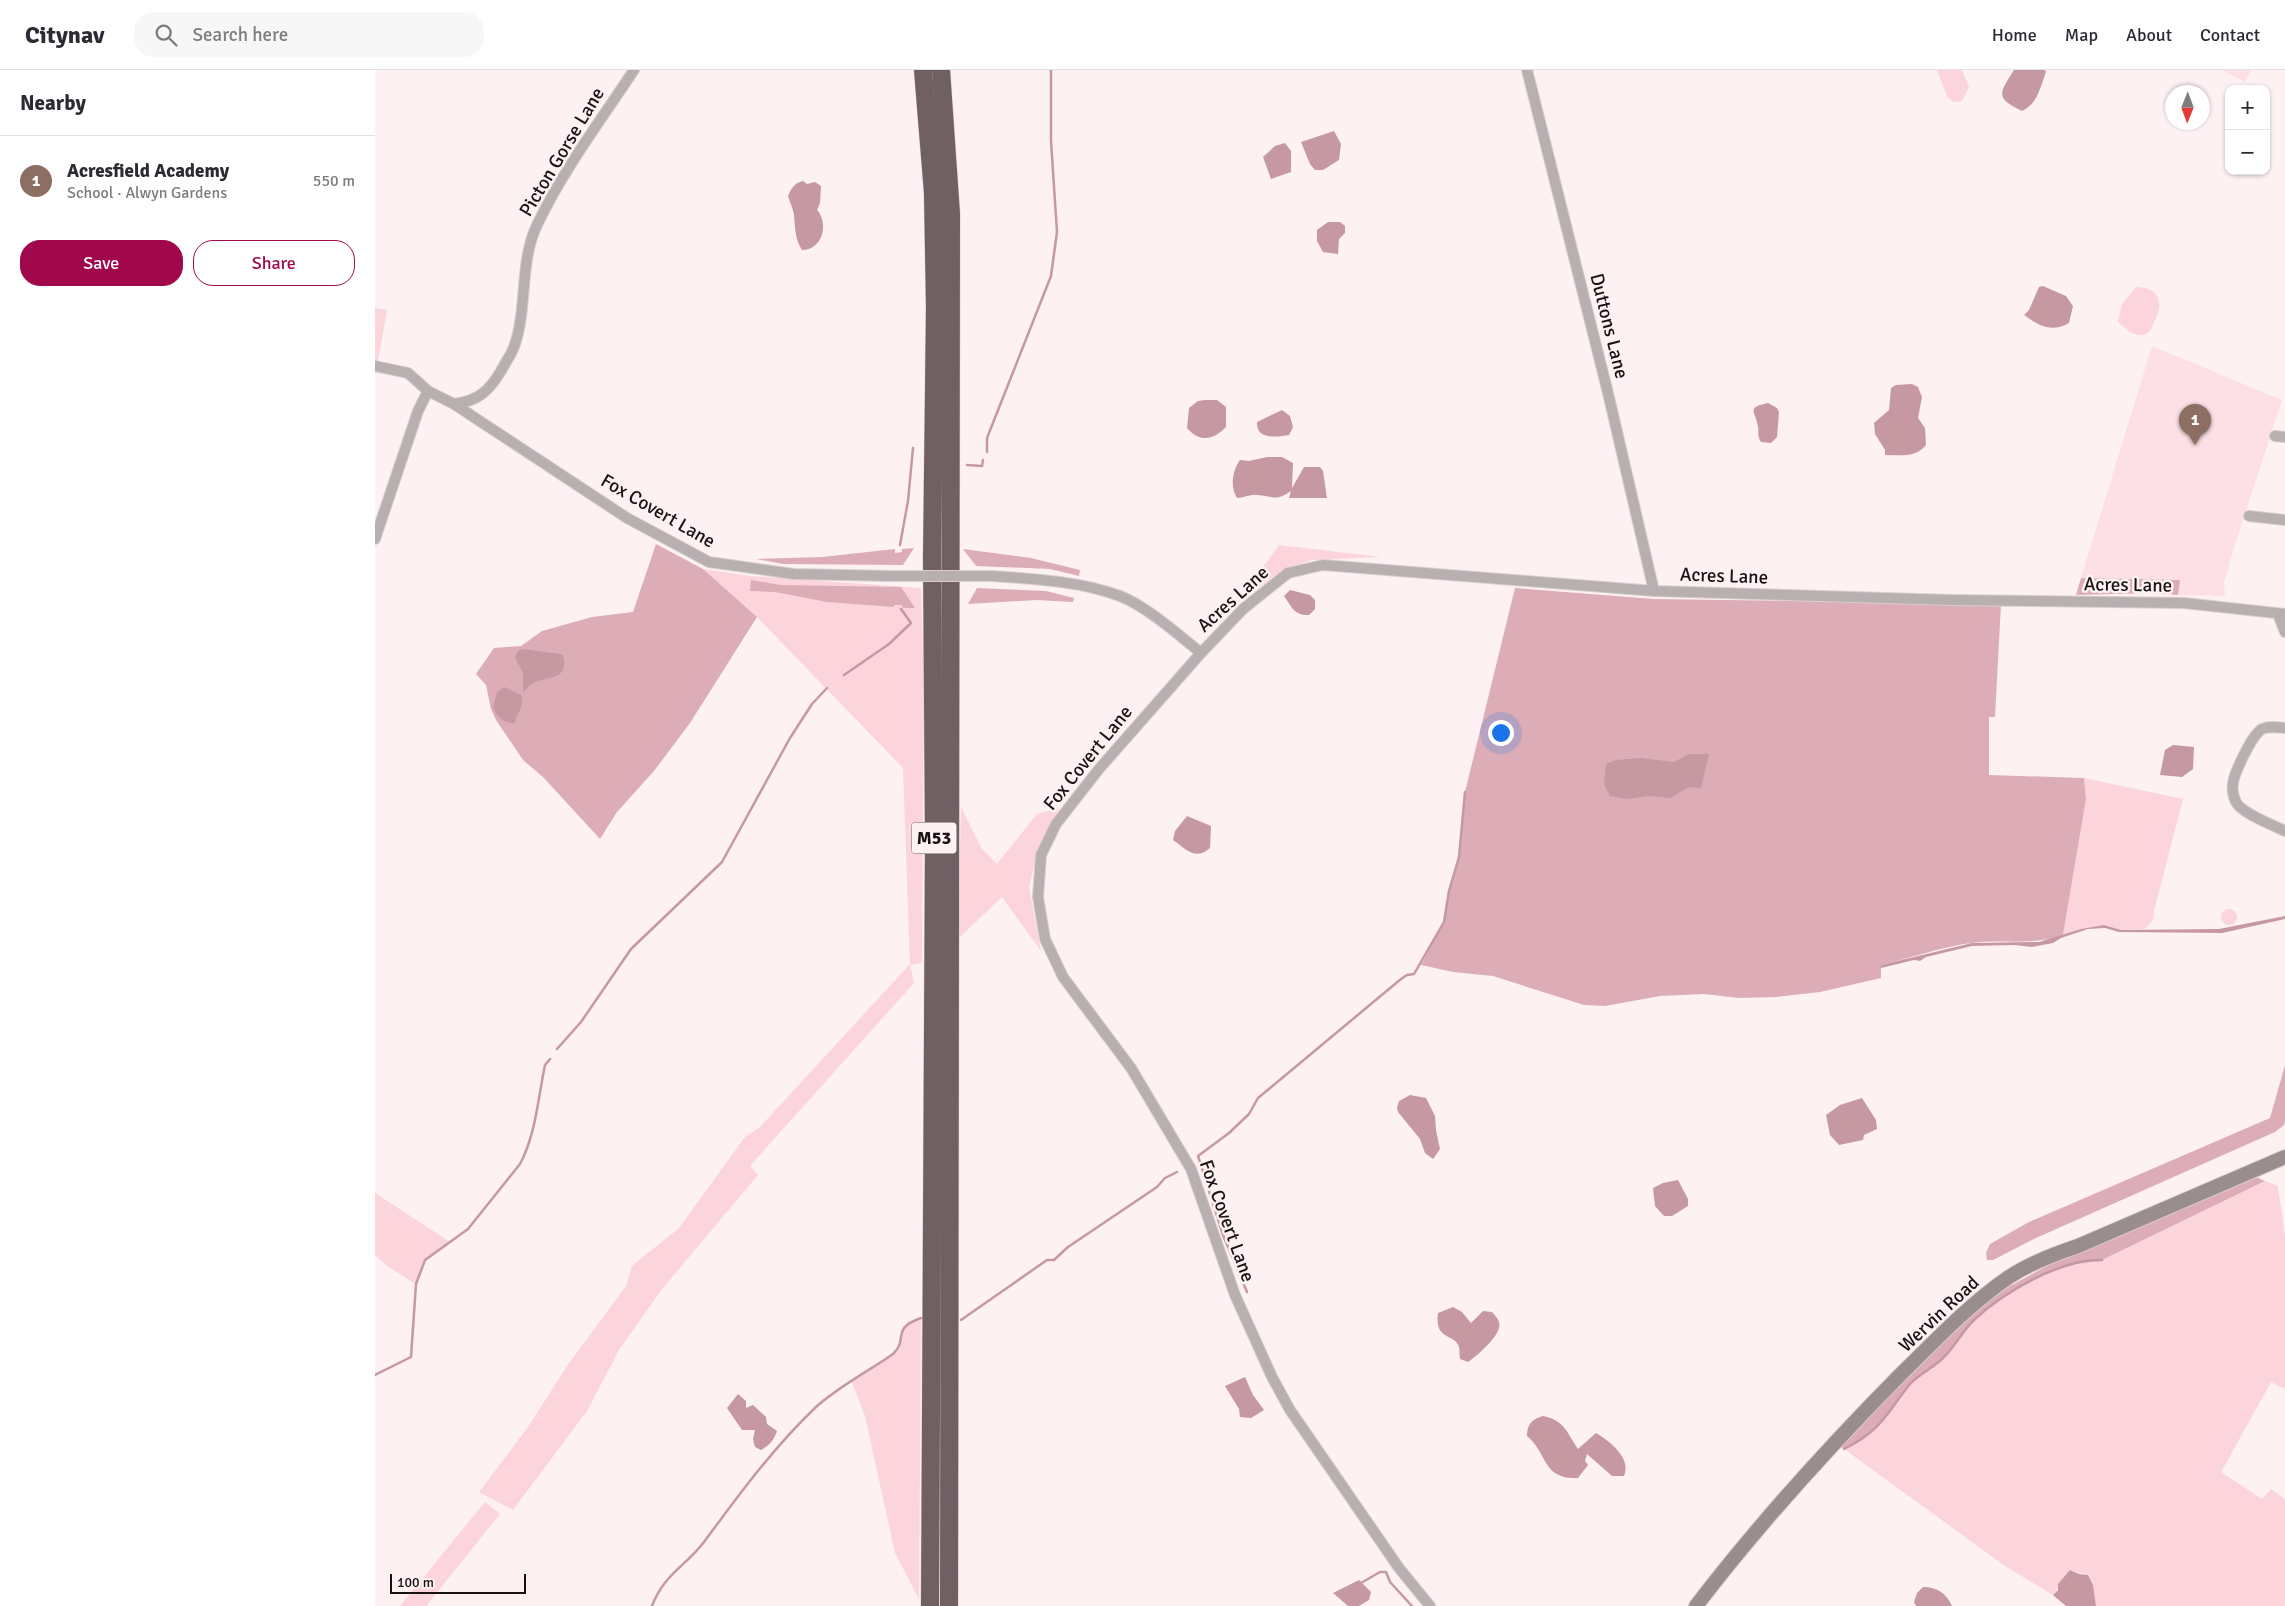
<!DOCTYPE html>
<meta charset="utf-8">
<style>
body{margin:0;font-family:Signika,sans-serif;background:#f7f7f7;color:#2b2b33}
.controls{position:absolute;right:15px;top:15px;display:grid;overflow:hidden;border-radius:10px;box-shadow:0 1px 4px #0004}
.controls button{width:45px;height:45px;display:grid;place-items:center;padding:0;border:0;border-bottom:1px solid #e1e1e2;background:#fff;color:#2b2b33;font:25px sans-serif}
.compass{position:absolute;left:1790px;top:15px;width:45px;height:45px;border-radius:50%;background:#fff;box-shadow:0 1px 4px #0004;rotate:181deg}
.scale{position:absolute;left:15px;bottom:12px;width:136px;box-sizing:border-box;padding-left:5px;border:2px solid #191213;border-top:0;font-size:14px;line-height:18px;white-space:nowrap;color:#191213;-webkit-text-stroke:4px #fdf1f3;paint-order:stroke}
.you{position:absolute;left:1125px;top:662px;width:18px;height:18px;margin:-12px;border:4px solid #fff;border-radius:50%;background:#1a73e8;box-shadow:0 0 0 8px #1a73e833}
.badge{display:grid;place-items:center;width:32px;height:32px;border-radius:50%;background:#a1084b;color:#fff;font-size:16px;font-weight:700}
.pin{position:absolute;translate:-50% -41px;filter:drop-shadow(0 1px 2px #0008)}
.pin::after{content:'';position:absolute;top:26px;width:18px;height:15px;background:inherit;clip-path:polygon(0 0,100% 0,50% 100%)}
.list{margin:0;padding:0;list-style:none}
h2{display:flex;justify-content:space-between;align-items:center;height:65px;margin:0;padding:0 20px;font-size:21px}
h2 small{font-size:16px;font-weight:400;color:#7c7c81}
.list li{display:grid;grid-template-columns:32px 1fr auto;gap:15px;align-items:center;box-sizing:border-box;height:90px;padding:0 20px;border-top:1px solid #e1e1e2}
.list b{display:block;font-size:19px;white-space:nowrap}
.list p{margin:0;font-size:16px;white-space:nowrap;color:#7c7c81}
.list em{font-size:16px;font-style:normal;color:#7c7c81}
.actions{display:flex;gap:10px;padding:15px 20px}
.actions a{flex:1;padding:11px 0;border:1px solid #a1084b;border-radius:20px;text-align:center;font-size:18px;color:#a1084b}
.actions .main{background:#a1084b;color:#fff}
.icon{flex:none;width:28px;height:28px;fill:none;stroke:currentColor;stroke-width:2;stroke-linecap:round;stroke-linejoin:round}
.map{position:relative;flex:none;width:1910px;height:1536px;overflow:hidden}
header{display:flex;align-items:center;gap:30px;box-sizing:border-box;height:70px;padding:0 25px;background:#fff;border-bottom:1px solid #e1e1e2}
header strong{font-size:24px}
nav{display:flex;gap:28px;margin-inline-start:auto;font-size:18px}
.search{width:350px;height:45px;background:#f7f7f7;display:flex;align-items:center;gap:12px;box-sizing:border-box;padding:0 18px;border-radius:20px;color:#7c7c81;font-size:19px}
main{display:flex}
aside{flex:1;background:#fff}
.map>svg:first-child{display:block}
.built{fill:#fce0e5}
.green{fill:#fcd4dc}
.forest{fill:#ddadb7}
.water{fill:#c698a2}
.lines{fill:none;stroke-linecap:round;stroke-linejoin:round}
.stream{stroke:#c698a2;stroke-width:2.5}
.street-casing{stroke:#d9cdcf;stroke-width:12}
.secondary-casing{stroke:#d9cdcf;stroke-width:16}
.highway-casing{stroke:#d9cdcf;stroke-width:19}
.street{stroke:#b7afb0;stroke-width:10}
.secondary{stroke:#998d8f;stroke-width:14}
.highway{stroke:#716063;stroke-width:18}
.street-bridge-casing{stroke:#d9cdcf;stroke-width:12;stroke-linecap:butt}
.street-bridge{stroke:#b7afb0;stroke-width:10}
.labels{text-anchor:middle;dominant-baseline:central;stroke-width:5;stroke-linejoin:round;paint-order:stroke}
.shield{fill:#fdf1f3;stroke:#5d5556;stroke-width:1}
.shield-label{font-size:18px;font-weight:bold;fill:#191213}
.street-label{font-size:19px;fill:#191213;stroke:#fdf1f3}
</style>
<header>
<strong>Citynav</strong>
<div class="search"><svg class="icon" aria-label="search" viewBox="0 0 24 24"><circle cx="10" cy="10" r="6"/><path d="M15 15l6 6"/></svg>Search here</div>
<nav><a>Home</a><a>Map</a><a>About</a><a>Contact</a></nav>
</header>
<main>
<aside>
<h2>Nearby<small></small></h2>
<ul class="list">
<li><span class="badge" style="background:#8d6e63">1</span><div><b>Acresfield Academy</b><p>School · Alwyn Gardens</p></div><em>550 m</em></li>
</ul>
<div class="actions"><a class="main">Save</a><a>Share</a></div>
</aside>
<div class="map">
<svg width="1910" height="1536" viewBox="0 0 1910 1536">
<rect width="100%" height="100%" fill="#fdf1f3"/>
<g class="built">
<path d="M1847,0H1876L1870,12Z"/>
<path d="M1777,276L1907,330L1858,481L1849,513L1850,526L1803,525L1805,510L1706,508Z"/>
</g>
<g class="green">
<path d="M1562,0H1587L1594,17L1587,31L1578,32L1572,26Z"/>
<path d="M1761,217C1784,217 1790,232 1779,252C1778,255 1776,260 1774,262C1764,271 1748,258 1743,251L1747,234Z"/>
<path d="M0,238L12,240L3,291H0Z"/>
<path d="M904,475L1006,487L936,490L906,501L862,533Z"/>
<path d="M328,499L375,506L546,518L549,612L547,893L535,895L539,913L375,1096L383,1105L287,1219L244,1280L212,1341L138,1440L104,1422L153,1357L192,1296L251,1216L257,1196L304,1158L370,1067L385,1057L535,894L528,698L382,547Z"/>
<path d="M1709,708L1808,729L1779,841L1778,850L1770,859L1746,860L1729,855L1706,859L1688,865L1711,729Z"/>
<path d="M586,737L607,779L622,794L662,744L684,738L664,777L654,817L666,881L627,827L583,869Z"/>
<circle cx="1854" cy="847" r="8"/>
<path d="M1890,1111L1903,1116L1910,1166V1319L1896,1312L1846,1402L1887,1429L1896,1419L1910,1429V1536H1721L1718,1515L1713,1505L1695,1500L1678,1525L1630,1496L1469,1379C1507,1360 1510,1345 1535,1314C1544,1304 1558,1298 1568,1288C1580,1277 1587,1261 1599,1250C1630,1222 1685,1189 1727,1190Z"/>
<path d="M0,1123L75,1172L50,1190L41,1214L12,1196L0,1185Z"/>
<path d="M546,1248L544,1529L520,1483L490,1346L477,1312L518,1284L524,1278L527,1258L533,1252Z"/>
<path d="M110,1432L125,1444L51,1536H25Z"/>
</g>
<g class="forest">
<path d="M281,474L328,499L382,547L315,653L279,701L242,742L225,769L168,707L148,690L121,650L116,639L111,615L101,604L119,578L146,576L167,561L217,547L258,542Z"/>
<path d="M539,478L528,495L408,494L381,489L447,487L520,479V483L527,482V479Z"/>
<path d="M588,479L656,488L705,500L704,506L675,499L601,496Z"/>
<path d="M1706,508L1805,510L1803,525L1779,523L1701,525Z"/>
<path d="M376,510L406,515L526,517L540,538H528L527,535H519V537L452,532L400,522L375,521Z"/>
<path d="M602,518L671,521L699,528L698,532L662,530L593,534Z"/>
<path d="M1140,518L1279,529L1626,534L1620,647H1614V705L1709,708L1711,729L1688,865C1656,876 1628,869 1596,873C1566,877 1536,888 1506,895V908L1445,922L1401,927L1364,928L1329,924L1285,926L1230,936L1209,935L1118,906L1078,902L1046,895L1069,852L1074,821L1084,787L1090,722Z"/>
<path d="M1910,995V1051L1909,1055L1900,1062L1661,1168L1618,1190H1612L1611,1183L1615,1174L1654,1152L1895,1048Z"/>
<path d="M1881,1107L1890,1111L1727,1190C1685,1189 1629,1222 1599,1250C1587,1261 1580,1277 1568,1288C1558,1298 1544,1304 1535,1314C1510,1345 1507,1360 1469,1379L1462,1374L1595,1238L1699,1181Z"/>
</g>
<g class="water">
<path d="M1639,0H1670L1671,2C1665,17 1663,34 1647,41C1620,28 1624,24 1639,0Z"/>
<path d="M959,61L966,74L964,90L948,100H940L935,94L926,72Z"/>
<path d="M910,73L916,81V102L896,109L888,87L900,76Z"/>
<path d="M428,111L432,114L440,112L446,116L445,133L442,140C454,153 448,180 427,180C420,170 420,157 419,145C418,139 415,132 413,126C416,119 419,113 428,111Z"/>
<path d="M953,152H965L970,156V163L964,169L963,184L948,182L942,171V160Z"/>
<path d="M1668,216L1691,226L1698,236L1694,253C1676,263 1664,256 1649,245L1654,240L1664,217Z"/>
<path d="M1537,314L1543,317L1547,327L1543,348L1550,358L1551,375C1541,388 1525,385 1510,385V380L1500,364L1499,353L1514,340L1516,318L1521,315Z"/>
<path d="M830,330H842L851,337V357C838,370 825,373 812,358L814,338L823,331Z"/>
<path d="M1393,333L1402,338L1404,342L1402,367L1396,373L1386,372C1382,366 1384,362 1383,356C1380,340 1371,338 1393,333Z"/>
<path d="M907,340L915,346L918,357L914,365C901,367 881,370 882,352Z"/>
<path d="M892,387H907L918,393L917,418L929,397H945L948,401L952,428H914L916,421C900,432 899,426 882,425C876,424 869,428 862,428C855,417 857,401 865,390L874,391Z"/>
<path d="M915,520L935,525L940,530V539L934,545C918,545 917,537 909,526Z"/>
<path d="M147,579L185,584L188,585C195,612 171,605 157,614C153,616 152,620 148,622V603L140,588L143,581Z"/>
<path d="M129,617L146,625C150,637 142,642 140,653C128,653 122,647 118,637L122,622Z"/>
<path d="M1798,675L1819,677L1818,699L1807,707L1785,705L1790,680Z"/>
<path d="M1314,684H1334L1326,718L1314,717L1295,728L1274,726L1251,729L1235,726L1229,714L1231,694L1241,690L1266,688L1299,692Z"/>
<path d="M812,746L836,756L835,778C820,791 811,779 798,770L800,761Z"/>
<path d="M1910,846V849L1847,863L1744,862L1730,858L1713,859L1686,868L1678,873L1657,877L1639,875L1597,876L1551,887L1545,891L1539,890L1506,898V895L1597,873L1664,872L1706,859L1729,855L1746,860L1844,859Z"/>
<path d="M1035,1025L1051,1028L1060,1046L1061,1060L1065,1079L1058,1089L1050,1083L1045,1069L1023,1042L1022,1038L1024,1031Z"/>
<path d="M1487,1028L1501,1050L1502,1059L1489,1065L1488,1070L1464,1075L1455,1065L1451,1045L1465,1035Z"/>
<path d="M1303,1110L1313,1129V1136L1297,1146H1289L1280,1136L1278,1118L1288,1113Z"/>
<path d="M1078,1237L1087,1242L1096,1253L1108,1241L1117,1242C1120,1245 1123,1249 1124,1252C1128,1264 1102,1286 1093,1292L1085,1289C1084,1285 1085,1281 1084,1277C1080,1263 1059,1271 1063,1243Z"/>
<path d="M870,1307L878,1325L889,1340L876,1348L865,1347L864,1339L850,1316Z"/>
<path d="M363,1324L371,1331V1338L378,1335L391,1347L392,1354L402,1361C399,1370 395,1375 386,1380L380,1377L378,1369L380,1360H367L352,1338Z"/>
<path d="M1168,1346C1190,1351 1191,1361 1203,1379L1221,1363C1235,1371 1257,1389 1249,1406H1237L1212,1384L1210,1391L1213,1395L1203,1408C1167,1410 1173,1383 1152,1366C1152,1354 1157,1349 1168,1346Z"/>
<path d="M1695,1500L1704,1504L1713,1505L1718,1515L1721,1536H1691L1678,1525L1683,1520V1514Z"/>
<path d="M984,1510L996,1522L994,1530L984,1536H973L958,1523Z"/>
<path d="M1548,1517C1562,1517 1572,1524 1577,1536H1541L1539,1532L1542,1523Z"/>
</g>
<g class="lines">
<g class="stream">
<path d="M612,382V368L676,206L682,162L676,71V0"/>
<path d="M592,395L607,396L608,390"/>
<path d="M525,475L533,431L538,378"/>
<path d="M469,605L514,574L536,553L526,539"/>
<path d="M182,979L206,952L256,879L347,792L415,668L437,634L452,618"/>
<path d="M872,1222L848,1165L823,1086L854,1063L874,1044L883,1028L1026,909L1032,905L1039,904L1069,852L1074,821L1084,787L1090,722"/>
<path d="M586,1250L672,1190H679L693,1177L782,1117L790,1108L802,1102"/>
<path d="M0,1305L36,1287L41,1214L50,1190L93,1159L145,1094C161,1064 163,1028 170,995L175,989"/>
<path d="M1469,1379C1507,1360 1510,1345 1535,1314C1544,1304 1558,1298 1568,1288C1580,1277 1587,1261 1599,1250C1629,1222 1685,1189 1727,1190"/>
<path d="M986,1513L1005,1502H1011L1015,1512L1037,1536"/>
<path d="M277,1536C289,1504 311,1496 329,1472C363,1426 398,1378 440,1338C461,1318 494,1301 518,1284C534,1269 515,1259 546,1248"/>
</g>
<defs>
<g id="street">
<path d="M1152,0L1233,323L1279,521"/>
<path d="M0,296L33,303L53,321L79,334L252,448L334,492L419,504L516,506"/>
<path d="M79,334C103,331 114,321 126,301C130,293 136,285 139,277C153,238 144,193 162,155C188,100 226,50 259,0"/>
<path d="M1900,366L1910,367"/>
<path d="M1874,446L1910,450"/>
<path d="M0,469L43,341L53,321"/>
<path d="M617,506C660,509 704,511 745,526C771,536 804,565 826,583"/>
<path d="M1903,544L1910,562"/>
<path d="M1910,658C1902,657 1894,656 1887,659C1877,665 1860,701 1858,713C1857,719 1858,726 1861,732C1866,743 1898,755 1910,761"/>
<path d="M1055,1536L1024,1498L915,1340L897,1307L860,1225L816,1099L756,998L688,907L670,869L663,827L666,785L681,754L724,699L826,583L868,539L913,503L948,495L1279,521L1577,530L1809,533L1910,544"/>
</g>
<path id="secondary" d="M1321,1536C1383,1455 1452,1379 1524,1306C1559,1272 1593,1235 1634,1207C1655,1193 1679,1184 1703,1176L1910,1087"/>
<g id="highway">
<path d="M548,0L558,123L560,237L557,488L559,770L555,1536"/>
<path d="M566,0L576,144L574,1536"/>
</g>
</defs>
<use href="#street" class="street-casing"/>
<use href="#secondary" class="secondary-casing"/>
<use href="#highway" class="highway-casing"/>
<use href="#street" class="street"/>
<use href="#secondary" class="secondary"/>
<use href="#highway" class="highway"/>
<defs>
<path id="street-bridge" d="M516,506H617"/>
</defs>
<use href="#street-bridge" class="street-bridge-casing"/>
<use href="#street-bridge" class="street-bridge"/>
</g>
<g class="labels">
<rect class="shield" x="536.5" y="752.5" width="45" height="31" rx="4"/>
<g class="shield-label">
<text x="559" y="768">M53</text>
</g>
<g class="street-label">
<text transform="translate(187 82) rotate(-59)">Picton Gorse Lane</text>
<text transform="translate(1234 256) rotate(76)">Duttons Lane</text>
<text transform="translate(283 441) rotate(30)">Fox Covert Lane</text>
<text transform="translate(1349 506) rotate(2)">Acres Lane</text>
<text transform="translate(1753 515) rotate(1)">Acres Lane</text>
<text transform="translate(858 529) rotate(-42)">Acres Lane</text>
<text transform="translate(713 688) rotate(-51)">Fox Covert Lane</text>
<text transform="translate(852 1151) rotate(70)">Fox Covert Lane</text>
<text transform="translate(1564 1244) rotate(-43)">Wervin Road</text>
</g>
</g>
</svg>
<div class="controls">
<button>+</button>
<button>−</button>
</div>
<svg class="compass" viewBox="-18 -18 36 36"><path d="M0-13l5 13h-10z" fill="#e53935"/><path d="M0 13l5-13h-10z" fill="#7c7c81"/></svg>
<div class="scale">100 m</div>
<div class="you"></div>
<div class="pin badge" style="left:1820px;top:375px;background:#8d6e63">1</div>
</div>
</main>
